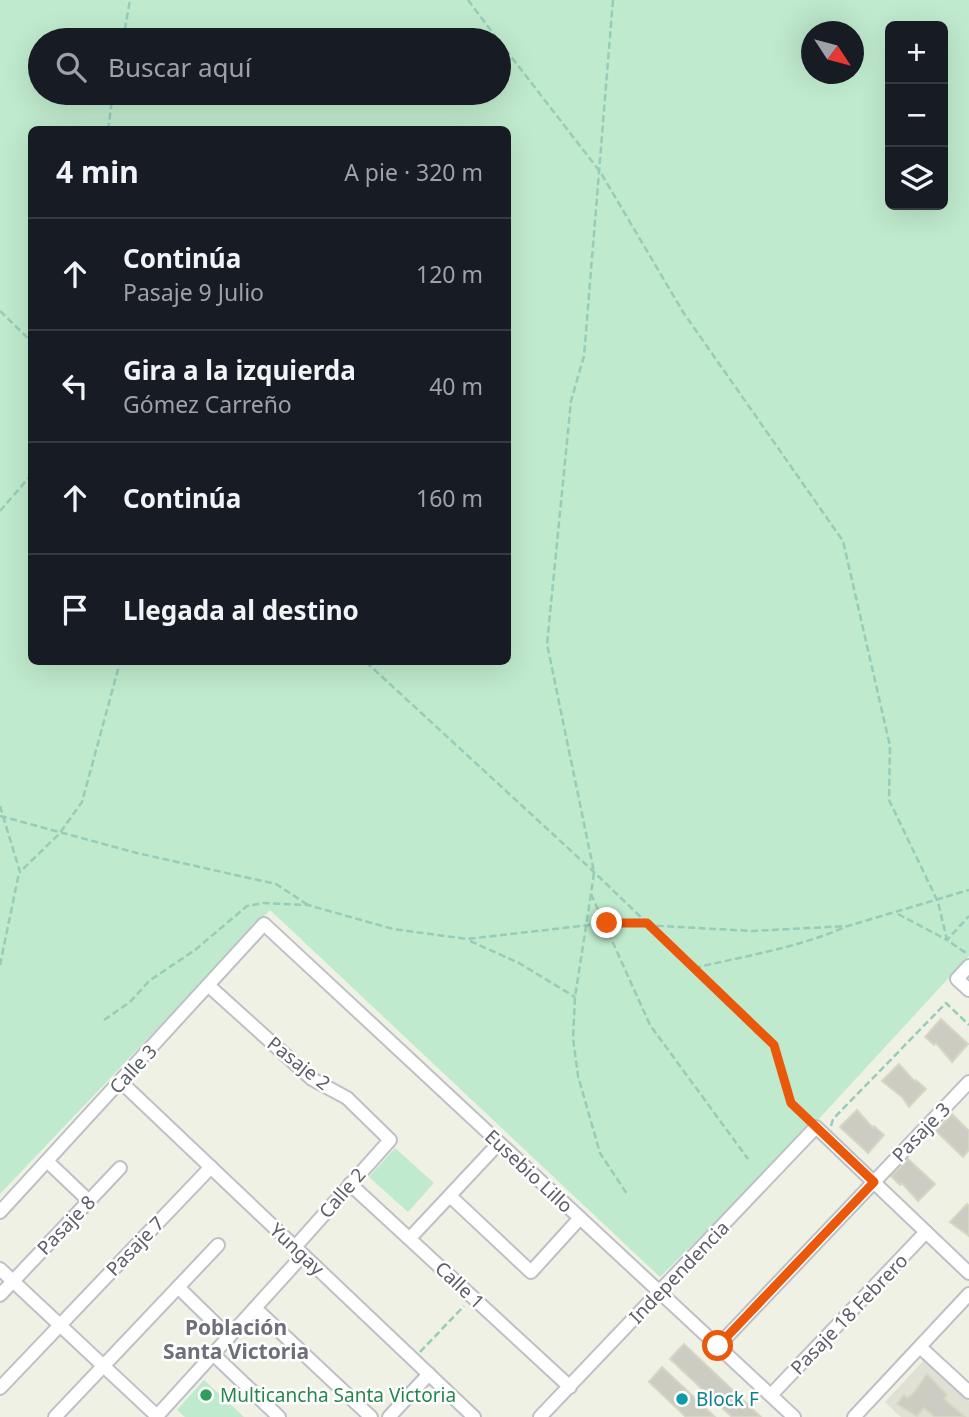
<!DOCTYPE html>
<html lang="es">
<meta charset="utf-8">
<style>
body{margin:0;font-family:"Noto Sans",sans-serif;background:#20242c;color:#f1f3f6}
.controls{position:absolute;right:21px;top:21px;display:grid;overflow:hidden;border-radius:10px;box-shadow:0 7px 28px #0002}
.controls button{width:63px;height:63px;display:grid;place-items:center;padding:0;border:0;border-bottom:2px solid #363941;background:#171b24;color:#f1f3f6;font:35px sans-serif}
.compass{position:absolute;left:801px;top:21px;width:63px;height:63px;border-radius:50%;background:#171b24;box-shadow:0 7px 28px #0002;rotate:126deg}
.stop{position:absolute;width:21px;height:21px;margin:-16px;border:5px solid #ea580c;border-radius:50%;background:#fff}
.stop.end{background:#ea580c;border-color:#fff;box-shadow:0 2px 7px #0008}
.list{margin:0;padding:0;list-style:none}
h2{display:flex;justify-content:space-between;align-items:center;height:91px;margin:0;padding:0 28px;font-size:30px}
h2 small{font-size:23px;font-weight:400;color:#9ea1a6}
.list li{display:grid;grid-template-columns:46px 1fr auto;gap:21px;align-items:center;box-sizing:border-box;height:112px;padding:0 28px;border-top:2px solid #363941}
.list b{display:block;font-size:26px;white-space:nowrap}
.list p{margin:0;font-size:23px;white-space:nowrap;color:#9ea1a6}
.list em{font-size:23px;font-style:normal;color:#9ea1a6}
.icon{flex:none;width:38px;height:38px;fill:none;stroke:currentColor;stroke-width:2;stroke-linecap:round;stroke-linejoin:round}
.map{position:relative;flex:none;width:969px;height:1417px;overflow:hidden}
.search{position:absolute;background:#171b24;box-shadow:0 7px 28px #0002;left:28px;top:28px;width:483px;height:77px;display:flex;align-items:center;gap:18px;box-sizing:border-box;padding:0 24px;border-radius:38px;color:#9ea1a6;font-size:26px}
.panel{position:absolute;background:#171b24;box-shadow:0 7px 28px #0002;left:28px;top:126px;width:483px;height:539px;border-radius:10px}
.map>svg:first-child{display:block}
.education{fill:#e0e1d4}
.green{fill:#bfeacd;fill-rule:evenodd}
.building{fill:#ccccc2;stroke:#d6d6c2;stroke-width:2}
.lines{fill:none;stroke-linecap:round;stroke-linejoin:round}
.street-casing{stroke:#bfc0c7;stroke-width:16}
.path{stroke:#97ccb8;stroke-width:2.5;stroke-dasharray:7 3.5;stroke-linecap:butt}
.street{stroke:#fff;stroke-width:12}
.route{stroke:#ea580c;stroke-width:9}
.leisure-dot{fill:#2e9e5b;stroke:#fff;stroke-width:2.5}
.culture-dot{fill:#0f9aa8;stroke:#fff;stroke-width:2.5}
.labels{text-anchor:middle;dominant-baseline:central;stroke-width:5;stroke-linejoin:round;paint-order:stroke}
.street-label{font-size:19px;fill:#5d5e67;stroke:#fff}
.leisure-label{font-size:19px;fill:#27864d;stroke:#fff;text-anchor:start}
.culture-label{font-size:19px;fill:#0d838f;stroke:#fff;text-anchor:start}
.neighbourhood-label{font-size:21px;font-weight:bold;fill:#6d6f79;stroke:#fff}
</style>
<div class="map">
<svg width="969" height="1417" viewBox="0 0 969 1417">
<rect width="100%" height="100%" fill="#eff1e5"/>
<path class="education" d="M925,1359L969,1401V1417H901L885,1402Z"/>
<g class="green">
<path d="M0,0H969V956L815,1123L660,1277L270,910L0,1194ZM890,26H943V205H890ZM811,32H853V74H811ZM40,40H499V93H40ZM32,130H508V662H32Z"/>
<path d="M395,1148L434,1183L408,1212L369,1177Z"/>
<path d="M204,1380L244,1417H185L177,1410Z"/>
</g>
<g class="building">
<path d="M941,1019L968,1044L952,1062L936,1043L934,1045L925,1037Z"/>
<path d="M899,1064L915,1082L916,1080L926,1089L909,1107L902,1097L882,1081Z"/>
<path d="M857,1110L873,1128L874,1126L884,1135L868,1153L840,1127Z"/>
<path d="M952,1114L969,1131V1150L963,1157L936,1131Z"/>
<path d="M908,1159L935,1184L918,1201L902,1183L900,1185L891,1176Z"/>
<path d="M967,1204L969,1206V1236L950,1222Z"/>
<path d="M684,1344L761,1417H732L670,1359Z"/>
<path d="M662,1367L715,1417H686L649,1382Z"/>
<path d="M927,1374L947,1395L944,1399L965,1417H935L924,1408L917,1416L897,1404L904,1395L907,1398L913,1394Z"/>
</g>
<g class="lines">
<defs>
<g id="street">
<path d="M969,966L957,979L969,990"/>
<path d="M209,986L312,1079L347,1098L390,1140L295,1247"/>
<path d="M121,1082L474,1417"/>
<path d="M47,1161L89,1201"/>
<path d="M350,1184L570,1387"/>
<path d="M450,1196L531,1272L580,1218"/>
<path d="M0,1212L264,924L794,1417"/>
<path d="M410,1238L499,1143"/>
<path d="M0,1269L158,1417"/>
<path d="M178,1287L229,1337"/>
<path d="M0,1295L120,1168"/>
<path d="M255,1308L371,1417"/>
<path d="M718,1346L969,1082"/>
<path d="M920,1347L969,1392"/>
<path d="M213,1354L279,1417"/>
<path d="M0,1388L211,1167"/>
<path d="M771,1395L926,1232"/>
<path d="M157,1416L303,1255"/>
<path d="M55,1417L218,1245"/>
<path d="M389,1417L429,1374"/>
<path d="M540,1417L816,1127L969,1273"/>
<path d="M854,1417L969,1294"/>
</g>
</defs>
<use href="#street" class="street-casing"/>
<g class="path">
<path d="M468,0L498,40"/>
<path d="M613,0L584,356L571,401L547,644L594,872L591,894L650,1025L748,1159"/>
<path d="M123,40L130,0"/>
<path d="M499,41L601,173L683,312L843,541L890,746L889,800L938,902L947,940L966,953"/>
<path d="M108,130L113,93"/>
<path d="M0,311L32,342"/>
<path d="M0,511L32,474"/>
<path d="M366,662L594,872L774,1045L791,1103L809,1120"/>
<path d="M0,806L20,872L59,834L82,802L120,662"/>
<path d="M0,816L137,853L276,884L308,905"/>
<path d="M591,894L575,997L573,1038L578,1076L600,1153L627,1194"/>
<path d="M898,914L947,940L969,916"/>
<path d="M470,941L519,963L575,997"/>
<path d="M0,965L19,873"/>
<path d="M694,968C745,956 797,948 845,927"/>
<path d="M104,1020L130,1002L149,981L195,950L247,906L263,903L308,905L393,929L467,939L607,923L752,931L848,926L969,890"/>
<path d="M831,1126L833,1119L946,1003L969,1025"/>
<path d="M420,1352L464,1306"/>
</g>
<use href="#street" class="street"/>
</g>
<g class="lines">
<path class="route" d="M607,923H647L774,1045L791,1103L874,1182L718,1346"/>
</g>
<circle class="leisure-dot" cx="206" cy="1395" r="7"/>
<circle class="culture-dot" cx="682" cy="1399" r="7"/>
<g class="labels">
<g class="street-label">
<text transform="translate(299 1063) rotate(38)">Pasaje 2</text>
<text transform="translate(133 1069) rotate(-47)">Calle 3</text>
<text transform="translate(921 1132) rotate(-46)">Pasaje 3</text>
<text transform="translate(529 1171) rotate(43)">Eusebio Lillo</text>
<text transform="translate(342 1193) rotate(-49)">Calle 2</text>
<text transform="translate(66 1225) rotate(-46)">Pasaje 8</text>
<text transform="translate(135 1246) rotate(-46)">Pasaje 7</text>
<text transform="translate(297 1249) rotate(43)">Yungay</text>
<text transform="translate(679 1272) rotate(-46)">Independencia</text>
<text transform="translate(460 1285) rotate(43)">Calle 1</text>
<text transform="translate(849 1314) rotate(-46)">Pasaje 18 Febrero</text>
</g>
<g class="leisure-label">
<text x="220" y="1395">Multicancha Santa Victoria</text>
</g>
<g class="culture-label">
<text x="696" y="1399">Block F</text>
</g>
<g class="neighbourhood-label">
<text x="236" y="1327">Población<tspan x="236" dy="24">Santa Victoria</tspan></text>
</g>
</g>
</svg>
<div class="controls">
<button>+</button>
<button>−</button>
<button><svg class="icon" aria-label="layers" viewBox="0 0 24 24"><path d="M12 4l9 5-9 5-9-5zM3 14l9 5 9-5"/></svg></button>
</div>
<svg class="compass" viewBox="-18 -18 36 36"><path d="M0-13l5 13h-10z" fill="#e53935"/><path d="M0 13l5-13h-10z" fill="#9ea1a6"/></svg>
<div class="stop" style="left:718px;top:1346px"></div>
<div class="stop end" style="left:607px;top:923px"></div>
<div class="search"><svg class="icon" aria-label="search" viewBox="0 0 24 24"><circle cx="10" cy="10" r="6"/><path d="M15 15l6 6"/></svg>Buscar aquí</div>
<section class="panel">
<h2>4 min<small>A pie · 320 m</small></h2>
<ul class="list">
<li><svg class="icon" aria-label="ahead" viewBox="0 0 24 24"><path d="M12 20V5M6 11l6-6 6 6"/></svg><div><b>Continúa</b><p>Pasaje 9 Julio</p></div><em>120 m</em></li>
<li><svg class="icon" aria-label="left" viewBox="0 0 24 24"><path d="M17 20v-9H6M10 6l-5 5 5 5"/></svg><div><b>Gira a la izquierda</b><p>Gómez Carreño</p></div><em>40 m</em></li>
<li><svg class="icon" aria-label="ahead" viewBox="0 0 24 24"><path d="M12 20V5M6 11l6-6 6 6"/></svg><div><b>Continúa</b></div><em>160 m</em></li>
<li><svg class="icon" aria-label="arrive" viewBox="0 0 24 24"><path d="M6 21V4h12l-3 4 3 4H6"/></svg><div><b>Llegada al destino</b></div></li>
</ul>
</section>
</div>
